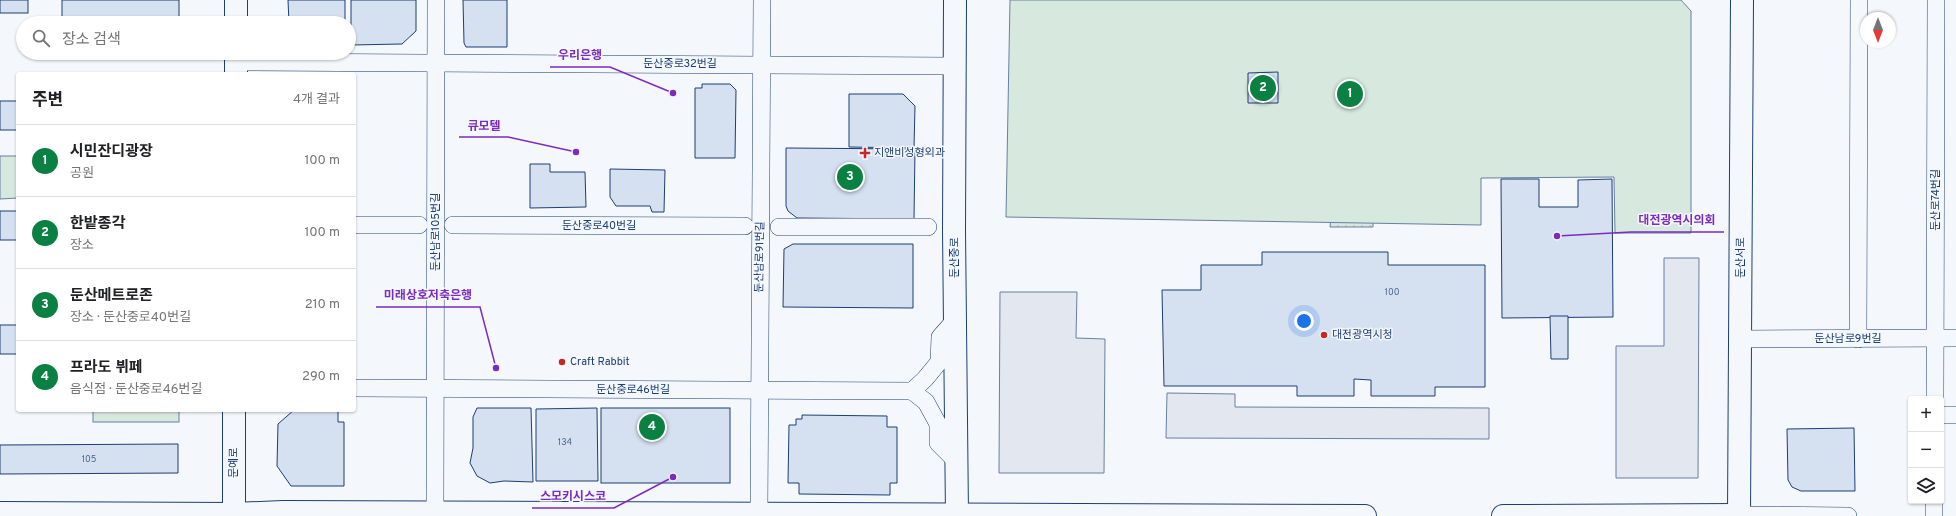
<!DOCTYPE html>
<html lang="ko">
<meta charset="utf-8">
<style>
body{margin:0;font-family:Overpass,"Noto Sans KR",sans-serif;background:#f2f2f2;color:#202124}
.controls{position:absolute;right:12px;bottom:12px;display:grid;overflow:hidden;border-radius:4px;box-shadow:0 1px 3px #0004}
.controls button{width:36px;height:36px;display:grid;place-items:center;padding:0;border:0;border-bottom:1px solid #e0e0e0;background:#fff;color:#202124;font:20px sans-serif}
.compass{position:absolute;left:1860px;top:12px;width:36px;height:36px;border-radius:50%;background:#fff;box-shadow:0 1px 3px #0004;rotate:180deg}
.you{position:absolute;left:1304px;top:321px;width:14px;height:14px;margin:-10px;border:3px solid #fff;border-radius:50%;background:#1a73e8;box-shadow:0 0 0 6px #1a73e833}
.badge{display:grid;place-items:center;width:26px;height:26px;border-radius:50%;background:#0b8043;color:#fff;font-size:13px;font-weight:700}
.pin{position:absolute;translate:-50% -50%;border:2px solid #fff;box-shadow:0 1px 4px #0006}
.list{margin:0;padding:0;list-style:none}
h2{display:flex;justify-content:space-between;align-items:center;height:52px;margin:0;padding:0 16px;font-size:17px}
h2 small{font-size:13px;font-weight:400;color:#757577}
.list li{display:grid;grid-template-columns:26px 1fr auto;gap:12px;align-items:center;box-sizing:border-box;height:72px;padding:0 16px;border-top:1px solid #e0e0e0}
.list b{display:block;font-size:15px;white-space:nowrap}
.list p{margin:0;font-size:13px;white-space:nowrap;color:#757577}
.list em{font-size:13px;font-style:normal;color:#757577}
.icon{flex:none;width:22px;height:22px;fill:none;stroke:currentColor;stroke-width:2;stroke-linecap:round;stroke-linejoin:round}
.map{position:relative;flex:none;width:1956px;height:516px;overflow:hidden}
.search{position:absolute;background:#fff;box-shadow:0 1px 3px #0004;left:16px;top:16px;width:340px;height:44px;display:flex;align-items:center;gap:10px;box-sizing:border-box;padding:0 14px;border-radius:22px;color:#757577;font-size:15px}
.panel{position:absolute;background:#fff;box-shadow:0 1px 3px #0004;left:16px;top:72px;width:340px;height:340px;border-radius:4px}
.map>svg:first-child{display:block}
.grass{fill:url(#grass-dots);stroke:#687fa3}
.park{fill:#d7e8df;stroke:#687fa3}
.parking{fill:#e3e8f0;stroke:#687fa3}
.building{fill:#d5e0f0;stroke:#1d3f73}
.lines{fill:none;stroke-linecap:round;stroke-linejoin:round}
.minor-casing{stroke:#1d3f73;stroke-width:18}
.major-casing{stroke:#1d3f73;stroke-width:24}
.minor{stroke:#f4f7fb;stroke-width:17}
.major{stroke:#f4f7fb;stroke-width:22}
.poi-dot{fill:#c62828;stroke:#f4f7fb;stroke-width:1.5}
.labels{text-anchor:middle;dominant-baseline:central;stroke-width:3;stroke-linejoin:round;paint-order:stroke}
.number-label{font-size:9px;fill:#4b6792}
.street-label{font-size:11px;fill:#1d3f73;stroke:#f4f7fb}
.poi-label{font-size:11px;fill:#1d3f73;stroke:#f4f7fb;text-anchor:start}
.leader{fill:none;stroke:#7b2cbf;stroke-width:1.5}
.callout-dot{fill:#7b2cbf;stroke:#f4f7fb;stroke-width:1.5}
.callout-label{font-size:12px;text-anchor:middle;font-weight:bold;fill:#7b2cbf;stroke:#f4f7fb;stroke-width:3;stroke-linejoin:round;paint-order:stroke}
</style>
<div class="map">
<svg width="1956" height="516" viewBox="0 0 1956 516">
<defs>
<pattern id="grass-dots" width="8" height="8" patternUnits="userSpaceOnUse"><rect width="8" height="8" fill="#d7e8df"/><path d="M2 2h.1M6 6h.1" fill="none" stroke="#b8c8c3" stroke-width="1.8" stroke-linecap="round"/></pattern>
</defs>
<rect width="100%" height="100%" fill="#f4f7fb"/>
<path class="grass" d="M1331,216H1373V227H1330Z"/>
<g class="park">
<path d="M1010,0H1681L1691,11V233H1615L1614,177L1481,178V225L1006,217Z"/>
<path d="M0,156H18V198L0,199Z"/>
<rect x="93" y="410" width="86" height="12"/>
</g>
<g class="parking">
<path d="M1664,258H1699L1698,478H1616V346H1664Z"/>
<path d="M1000,292H1077L1076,338L1105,339L1104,473H999Z"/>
<path d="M1167,393L1235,394V407L1489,408V439L1166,438Z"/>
</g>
<g class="building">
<rect x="0" y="0" width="28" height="13"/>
<path d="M62,0H179V22L62,21Z"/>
<path d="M288,0H345V23H289Z"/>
<path d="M351,0H416V31L402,44L351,45Z"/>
<path d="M463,0H507V47H466L464,43Z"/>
<path d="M1278,72V103H1248V73Z"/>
<path d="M702,84H730L736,90L735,158H695V88H702Z"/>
<path d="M849,94H903L915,106L914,148L849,147Z"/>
<rect x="0" y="101" width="18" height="29"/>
<path d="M786,148L915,149L914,219L797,218L788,211L786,206Z"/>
<path d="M530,164H550V172H585L586,207L530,208Z"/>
<path d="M610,169L665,170L664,212H652L650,206H616L610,197Z"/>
<path d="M1501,179H1539V207H1578V180L1612,179L1613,317L1502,318Z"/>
<rect x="0" y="211" width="18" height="29"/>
<path d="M793,244H913V308L783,307L784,249Z"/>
<path d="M1262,252H1388V265H1485V387H1435V396H1371V380L1354,379V396H1297V386H1164L1162,290H1201V265H1262Z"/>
<path d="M1550,316H1568V359H1551Z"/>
<rect x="0" y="325" width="18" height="29"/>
<path d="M477,408H531L533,482L504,481L490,483L477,476L470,463L473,448V417Z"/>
<path d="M597,408L598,481H536V409Z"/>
<rect x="601" y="408" width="129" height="75"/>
<path d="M294,410H338V422H344V486H291L277,466L278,424Z"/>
<path d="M802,415L887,416V427H897V483H890V495L799,494V483H788L789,425H796V419H802Z"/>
<path d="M1854,428L1855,491H1801L1792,487L1788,480L1787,429Z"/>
<path d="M178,444V473L0,474V445Z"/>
</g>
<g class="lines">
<defs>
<g id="minor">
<path d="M236,62L955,66"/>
<path d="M358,225H419"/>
<path d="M453,225L745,226"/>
<path d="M779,227H928"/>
<path d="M1740,339L1956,338"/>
<path d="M1858,339L1859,0"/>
<path d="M354,388L912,391"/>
<path d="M912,391L925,379L939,362L940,337L955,320"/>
<path d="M912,391L926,402L938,424V443L956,461"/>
<path d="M1935,399L1936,0"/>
<path d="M1941,415H1956"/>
<path d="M435,512L436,0"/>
<path d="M759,514L762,0"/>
<path d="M1739,515L1848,516"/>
<path d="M1934,516V501"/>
</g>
<g id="major">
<path d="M236,0V23"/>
<path d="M955,0L954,230L957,516"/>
<path d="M236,74V53"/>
<path d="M0,513L234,514L283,512L1365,516"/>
<path d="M234,516V410"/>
<path d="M1503,516L1739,515"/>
<path d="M1739,516L1742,0"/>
</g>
</defs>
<use href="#minor" class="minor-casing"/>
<use href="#major" class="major-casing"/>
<use href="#minor" class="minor"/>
<use href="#major" class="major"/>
</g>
<g class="poi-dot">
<path d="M863 147h4v4h4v4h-4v4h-4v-4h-4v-4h4z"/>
<circle cx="1324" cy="335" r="4"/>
<circle cx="562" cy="362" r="4"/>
</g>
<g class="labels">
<g class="number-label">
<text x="1392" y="292">100</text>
<text x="565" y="442">134</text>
<text x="89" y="459">105</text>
</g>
<g class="street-label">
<text x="680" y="64">둔산중로32번길</text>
<text transform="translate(1936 200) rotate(-90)">둔산로74번길</text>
<text x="599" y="226">둔산중로40번길</text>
<text transform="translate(436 232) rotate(-90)">둔산남로105번길</text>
<text transform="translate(760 257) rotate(-89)">둔산남로91번길</text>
<text transform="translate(955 258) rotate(-90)">둔산중로</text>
<text transform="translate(1741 258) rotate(-90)">둔산서로</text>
<text x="1848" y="339">둔산남로9번길</text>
<text x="633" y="390">둔산중로46번길</text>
<text transform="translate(234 463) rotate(-90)">문예로</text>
</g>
<g class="poi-label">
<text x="874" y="153">지앤비성형외과</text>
<text x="1332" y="335">대전광역시청</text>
<text x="570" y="362">Craft Rabbit</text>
</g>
</g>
<path class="leader" d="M673 93L610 67H550M576 152L508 137H459M1557 236L1631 232H1724M496 368L480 307H376M673 477L614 508H532"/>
<g class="callout-dot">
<circle cx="673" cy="93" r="4"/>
<circle cx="576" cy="152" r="4"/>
<circle cx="1557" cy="236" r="4"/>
<circle cx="496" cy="368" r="4"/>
<circle cx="673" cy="477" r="4"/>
</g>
<g class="callout-label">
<text x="580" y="59">우리은행</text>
<text x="484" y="130">큐모텔</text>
<text x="1677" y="224">대전광역시의회</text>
<text x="428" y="299">미래상호저축은행</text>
<text x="573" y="500">스모키시스코</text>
</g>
</svg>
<div class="controls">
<button>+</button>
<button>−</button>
<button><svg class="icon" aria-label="layers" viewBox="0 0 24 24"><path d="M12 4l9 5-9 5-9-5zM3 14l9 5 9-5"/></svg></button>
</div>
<svg class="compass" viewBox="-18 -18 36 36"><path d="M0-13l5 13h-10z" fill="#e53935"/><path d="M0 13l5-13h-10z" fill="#757577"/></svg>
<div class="you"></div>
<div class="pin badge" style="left:1350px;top:94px">1</div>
<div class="pin badge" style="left:1263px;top:88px">2</div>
<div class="pin badge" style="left:850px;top:177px">3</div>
<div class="pin badge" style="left:652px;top:427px">4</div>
<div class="search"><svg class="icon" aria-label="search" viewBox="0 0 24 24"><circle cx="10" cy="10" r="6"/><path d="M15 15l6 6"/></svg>장소 검색</div>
<section class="panel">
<h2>주변<small>4개 결과</small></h2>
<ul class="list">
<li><span class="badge">1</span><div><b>시민잔디광장</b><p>공원</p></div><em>100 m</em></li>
<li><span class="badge">2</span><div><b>한밭종각</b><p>장소</p></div><em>100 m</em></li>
<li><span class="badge">3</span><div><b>둔산메트로존</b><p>장소 · 둔산중로40번길</p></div><em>210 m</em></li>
<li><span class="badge">4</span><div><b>프라도 뷔페</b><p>음식점 · 둔산중로46번길</p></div><em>290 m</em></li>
</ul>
</section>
</div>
